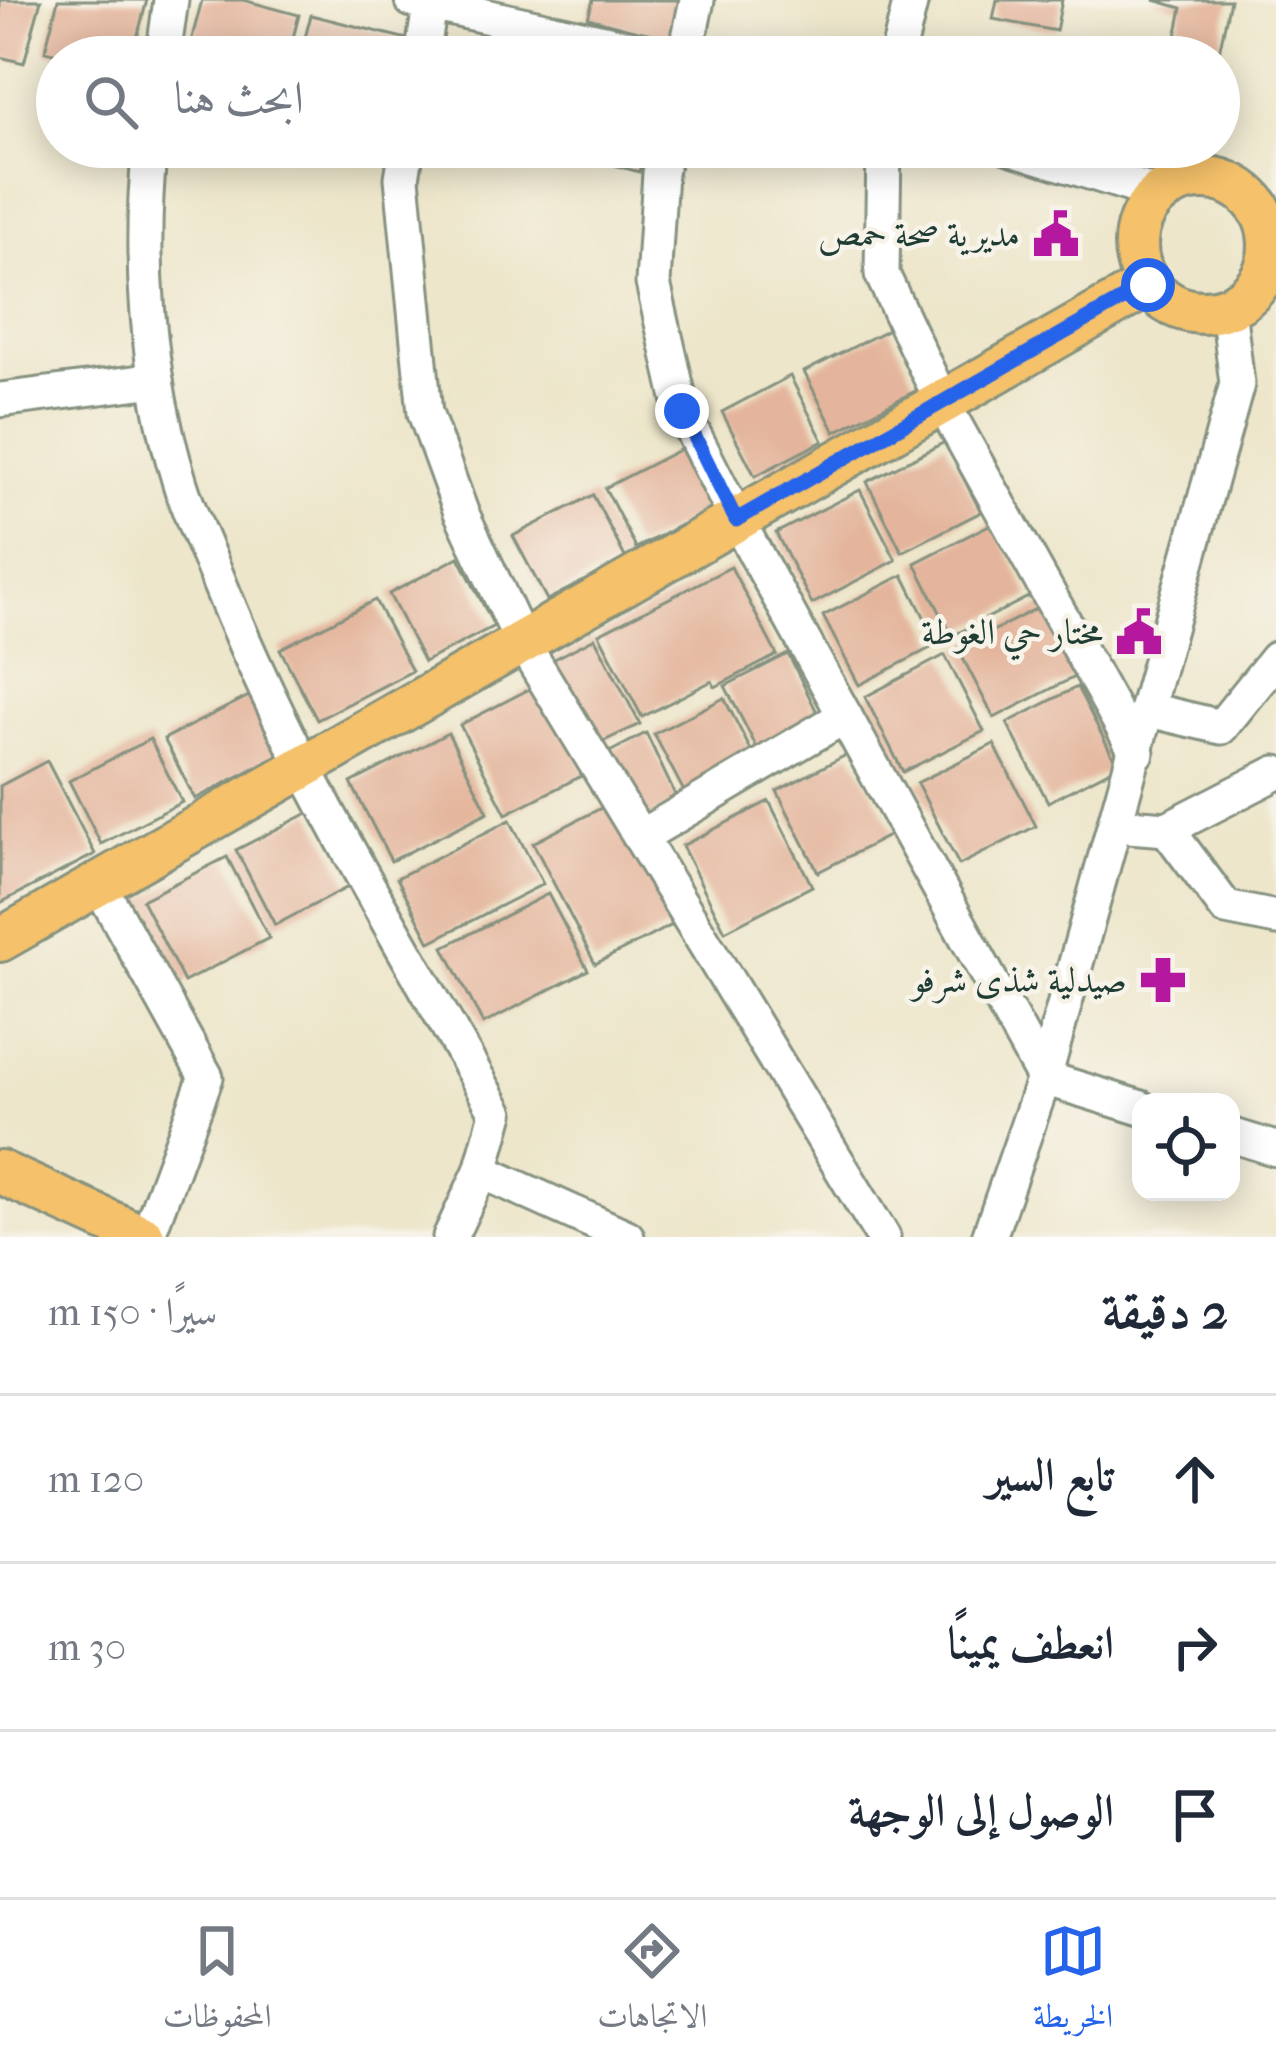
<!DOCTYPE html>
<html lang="ar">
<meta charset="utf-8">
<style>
body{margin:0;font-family:"IM FELL French Canon",Amiri,serif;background:#f6f6f7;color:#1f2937;direction:rtl}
.controls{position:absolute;right:36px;bottom:36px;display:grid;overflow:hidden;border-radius:24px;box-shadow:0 6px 30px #0003}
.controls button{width:108px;height:108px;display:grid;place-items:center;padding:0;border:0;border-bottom:3px solid #e0e1e3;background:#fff;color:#1f2937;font:60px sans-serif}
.stop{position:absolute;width:36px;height:36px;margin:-27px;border:9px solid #2563eb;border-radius:50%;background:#fff}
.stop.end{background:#2563eb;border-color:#fff;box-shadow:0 3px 12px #0008}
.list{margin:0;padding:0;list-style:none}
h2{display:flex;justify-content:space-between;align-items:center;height:156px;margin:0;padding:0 48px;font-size:51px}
h2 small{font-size:39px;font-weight:400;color:#747a83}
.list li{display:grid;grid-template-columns:78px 1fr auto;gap:36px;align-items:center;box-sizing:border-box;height:168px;padding:0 48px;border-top:3px solid #e0e1e3}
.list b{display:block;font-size:45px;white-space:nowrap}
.list em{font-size:39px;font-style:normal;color:#747a83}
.icon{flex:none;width:66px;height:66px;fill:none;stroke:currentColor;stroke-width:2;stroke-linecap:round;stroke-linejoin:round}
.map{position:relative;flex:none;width:1276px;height:1237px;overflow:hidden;direction:ltr}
.search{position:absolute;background:#fff;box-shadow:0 6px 30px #0003;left:36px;right:36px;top:36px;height:132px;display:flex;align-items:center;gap:30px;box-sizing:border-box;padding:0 42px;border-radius:66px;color:#747a83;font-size:45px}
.sheet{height:660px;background:#fff}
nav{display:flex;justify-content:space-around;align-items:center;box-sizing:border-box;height:168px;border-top:3px solid #e0e1e3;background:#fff;font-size:33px;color:#747a83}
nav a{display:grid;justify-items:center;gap:6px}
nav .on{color:#2563eb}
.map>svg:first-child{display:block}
.building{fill:#e4b59c}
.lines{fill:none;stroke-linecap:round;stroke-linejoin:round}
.minor-casing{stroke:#869280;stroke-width:39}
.major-casing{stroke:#869280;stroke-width:48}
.minor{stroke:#fff;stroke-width:33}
.major{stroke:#f5c16b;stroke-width:42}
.route{stroke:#2563eb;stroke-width:15}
.labels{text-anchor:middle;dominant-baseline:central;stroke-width:9;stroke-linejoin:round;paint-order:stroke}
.poi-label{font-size:36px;fill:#1f3d34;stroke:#f7f3e8;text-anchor:end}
</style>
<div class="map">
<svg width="1276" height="1237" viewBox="0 0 1276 1237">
<rect width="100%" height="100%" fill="#f7f3e8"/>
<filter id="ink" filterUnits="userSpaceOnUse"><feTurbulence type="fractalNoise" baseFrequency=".00833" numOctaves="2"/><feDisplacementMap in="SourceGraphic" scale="24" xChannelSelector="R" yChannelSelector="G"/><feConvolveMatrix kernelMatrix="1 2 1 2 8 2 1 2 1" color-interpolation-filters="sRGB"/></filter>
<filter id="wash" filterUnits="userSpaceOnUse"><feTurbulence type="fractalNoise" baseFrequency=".004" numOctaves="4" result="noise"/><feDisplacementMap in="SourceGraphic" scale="48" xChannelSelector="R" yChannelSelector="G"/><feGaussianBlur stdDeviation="2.7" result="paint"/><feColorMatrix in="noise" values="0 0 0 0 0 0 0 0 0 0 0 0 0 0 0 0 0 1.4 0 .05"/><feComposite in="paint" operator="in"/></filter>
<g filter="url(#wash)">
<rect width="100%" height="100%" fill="#ede6cb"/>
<g id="blocks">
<g class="building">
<path d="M0,0H41L24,63L0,57Z"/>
<path d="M58,0H147L132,57H70L45,51Z"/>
<path d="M202,0H243L299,15L288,57H187Z"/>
<path d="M593,0H682L671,40L588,18Z"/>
<path d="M997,0H1062L1056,31L993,19Z"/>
<path d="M1154,0H1230L1218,57H1172L1182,8Z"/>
<path d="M311,15L411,40L407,57H300Z"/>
<path d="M454,42L507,55V57H450Z"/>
<path d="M549,147H645L639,172Z"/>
<path d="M889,329L919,389L835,432L804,372Z"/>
<path d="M790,376L823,441L755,476L722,412Z"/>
<path d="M945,442L981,512L902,552L867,482Z"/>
<path d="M681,449L712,509L636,548L605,488Z"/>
<path d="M860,490L896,560L812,604L776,533Z"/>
<path d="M593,495L626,559L547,600L513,536Z"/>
<path d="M993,523L1030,596L952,636L915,563Z"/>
<path d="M459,557L494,626L424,662L389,594Z"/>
<path d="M731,567L777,655L715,687L712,681L642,717L599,634Z"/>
<path d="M903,575L938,644L859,685L823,616Z"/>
<path d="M375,600L412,671L317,720L280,649Z"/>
<path d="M1043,605L1078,675L994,718L958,649Z"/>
<path d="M595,638L640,724L591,747L543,665Z"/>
<path d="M788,654L823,724L761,756L725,686Z"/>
<path d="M945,655L984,731L903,772L865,697Z"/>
<path d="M541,683L587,773L506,814L460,725Z"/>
<path d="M1077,687L1118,766L1048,802L1007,723Z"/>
<path d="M249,696L279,755L195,799L164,739Z"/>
<path d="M724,698L759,766L689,801L654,734Z"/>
<path d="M448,733L488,812L391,861L351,783Z"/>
<path d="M646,733L679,803L641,821L600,757Z"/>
<path d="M150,739L182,802L101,844L69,781Z"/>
<path d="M994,744L1036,826L959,865L917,783Z"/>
<path d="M852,752L894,833L818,872L777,791Z"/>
<path d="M47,761L95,854L0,903V786Z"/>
<path d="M769,801L812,886L725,931L682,846Z"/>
<path d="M609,804L672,925L595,964L533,843Z"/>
<path d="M312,811L350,886L275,925L236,850Z"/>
<path d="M510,820L543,884L430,942L397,878Z"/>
<path d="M227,857L269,938L184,982L142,900Z"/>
<path d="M548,894L588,970L483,1024L444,947Z"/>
</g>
</g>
</g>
<g filter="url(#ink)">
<use href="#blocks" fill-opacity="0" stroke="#869280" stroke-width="3"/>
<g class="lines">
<defs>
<g id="minor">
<path d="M412,0L673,57"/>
<path d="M163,57L171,0"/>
<path d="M422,57L431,0"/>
<path d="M685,57L697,0"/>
<path d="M897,57L911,0"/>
<path d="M150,147C138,256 147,376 179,480C189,515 206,548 219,582C293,768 400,939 497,1113L481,1171L450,1237"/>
<path d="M407,147L402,178L425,413L461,512L522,642L883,1237"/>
<path d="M666,147L660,173L653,283L682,411L737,520L1044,1078L1237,384L1228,308"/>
<path d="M884,147L882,274L942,402L1137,753"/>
<path d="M1009,147L1159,194"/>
<path d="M1268,265H1276"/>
<path d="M0,400L156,380"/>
<path d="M1149,710L1221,727L1276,659"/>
<path d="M1116,825L1167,829L1276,773"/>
<path d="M1167,829L1226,908L1276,918"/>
<path d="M640,837L845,716"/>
<path d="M99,884L206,1077L147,1237"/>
<path d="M1231,1135L1276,1149"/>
<path d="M481,1171L627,1237"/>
<path d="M989,1237L1044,1078L1141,1108"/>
</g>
<g id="major">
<circle cx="1203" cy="245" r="67"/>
<path d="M0,940L1148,285"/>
<path d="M0,1172L143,1237"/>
</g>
</defs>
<use href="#minor" class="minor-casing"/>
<use href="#major" class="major-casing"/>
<use href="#minor" class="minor"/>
<use href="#major" class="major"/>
</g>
</g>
<g class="lines" filter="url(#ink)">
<path class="route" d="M682,411L736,520L1148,285"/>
</g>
<defs>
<symbol id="civic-bare" viewBox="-9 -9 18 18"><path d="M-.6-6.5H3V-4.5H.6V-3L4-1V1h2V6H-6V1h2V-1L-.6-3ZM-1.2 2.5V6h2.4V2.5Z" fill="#b5179e" stroke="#f7f3e8" stroke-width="2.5" paint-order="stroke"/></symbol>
<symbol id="pharmacy-bare" viewBox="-9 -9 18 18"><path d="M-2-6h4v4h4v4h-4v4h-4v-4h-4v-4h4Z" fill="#b5179e" stroke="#f7f3e8" stroke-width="2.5" paint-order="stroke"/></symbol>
</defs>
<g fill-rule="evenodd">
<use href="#civic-bare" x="1023" y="201" width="66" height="66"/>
<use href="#civic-bare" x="1106" y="599" width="66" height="66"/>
<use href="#pharmacy-bare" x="1130" y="947" width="66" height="66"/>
</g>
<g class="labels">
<g class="poi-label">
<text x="1020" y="234">مديرية صحة حمص</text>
<text x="1103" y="632">مختار حي الغوطة</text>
<text x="1127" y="980">صيدلية شذى شرفو</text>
</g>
</g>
</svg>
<div class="controls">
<button><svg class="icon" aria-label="locate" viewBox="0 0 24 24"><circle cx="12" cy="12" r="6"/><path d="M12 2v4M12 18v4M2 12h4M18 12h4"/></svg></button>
</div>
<div class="stop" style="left:1148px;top:285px"></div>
<div class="stop end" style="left:682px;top:411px"></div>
<div class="search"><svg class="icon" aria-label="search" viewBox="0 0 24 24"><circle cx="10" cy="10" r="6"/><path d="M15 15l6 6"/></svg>ابحث هنا</div>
</div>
<section class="sheet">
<h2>2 دقيقة<small>سيرًا · 150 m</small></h2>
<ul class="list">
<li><svg class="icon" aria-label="ahead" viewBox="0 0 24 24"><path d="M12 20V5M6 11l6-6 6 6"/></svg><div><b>تابع السير</b></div><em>120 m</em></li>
<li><svg class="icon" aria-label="right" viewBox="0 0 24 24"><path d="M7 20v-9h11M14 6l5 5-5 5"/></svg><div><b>انعطف يمينًا</b></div><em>30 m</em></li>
<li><svg class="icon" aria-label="arrive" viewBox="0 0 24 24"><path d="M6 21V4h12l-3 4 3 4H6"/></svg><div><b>الوصول إلى الوجهة</b></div></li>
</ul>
</section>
<nav>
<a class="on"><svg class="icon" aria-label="map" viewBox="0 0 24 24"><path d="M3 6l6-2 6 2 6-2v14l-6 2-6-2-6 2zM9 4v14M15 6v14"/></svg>الخريطة</a>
<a><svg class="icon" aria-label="directions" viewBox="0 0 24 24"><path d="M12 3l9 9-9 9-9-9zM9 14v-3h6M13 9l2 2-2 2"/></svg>الاتجاهات</a>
<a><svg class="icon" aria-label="saved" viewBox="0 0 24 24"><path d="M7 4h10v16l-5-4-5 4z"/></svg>المحفوظات</a>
</nav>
